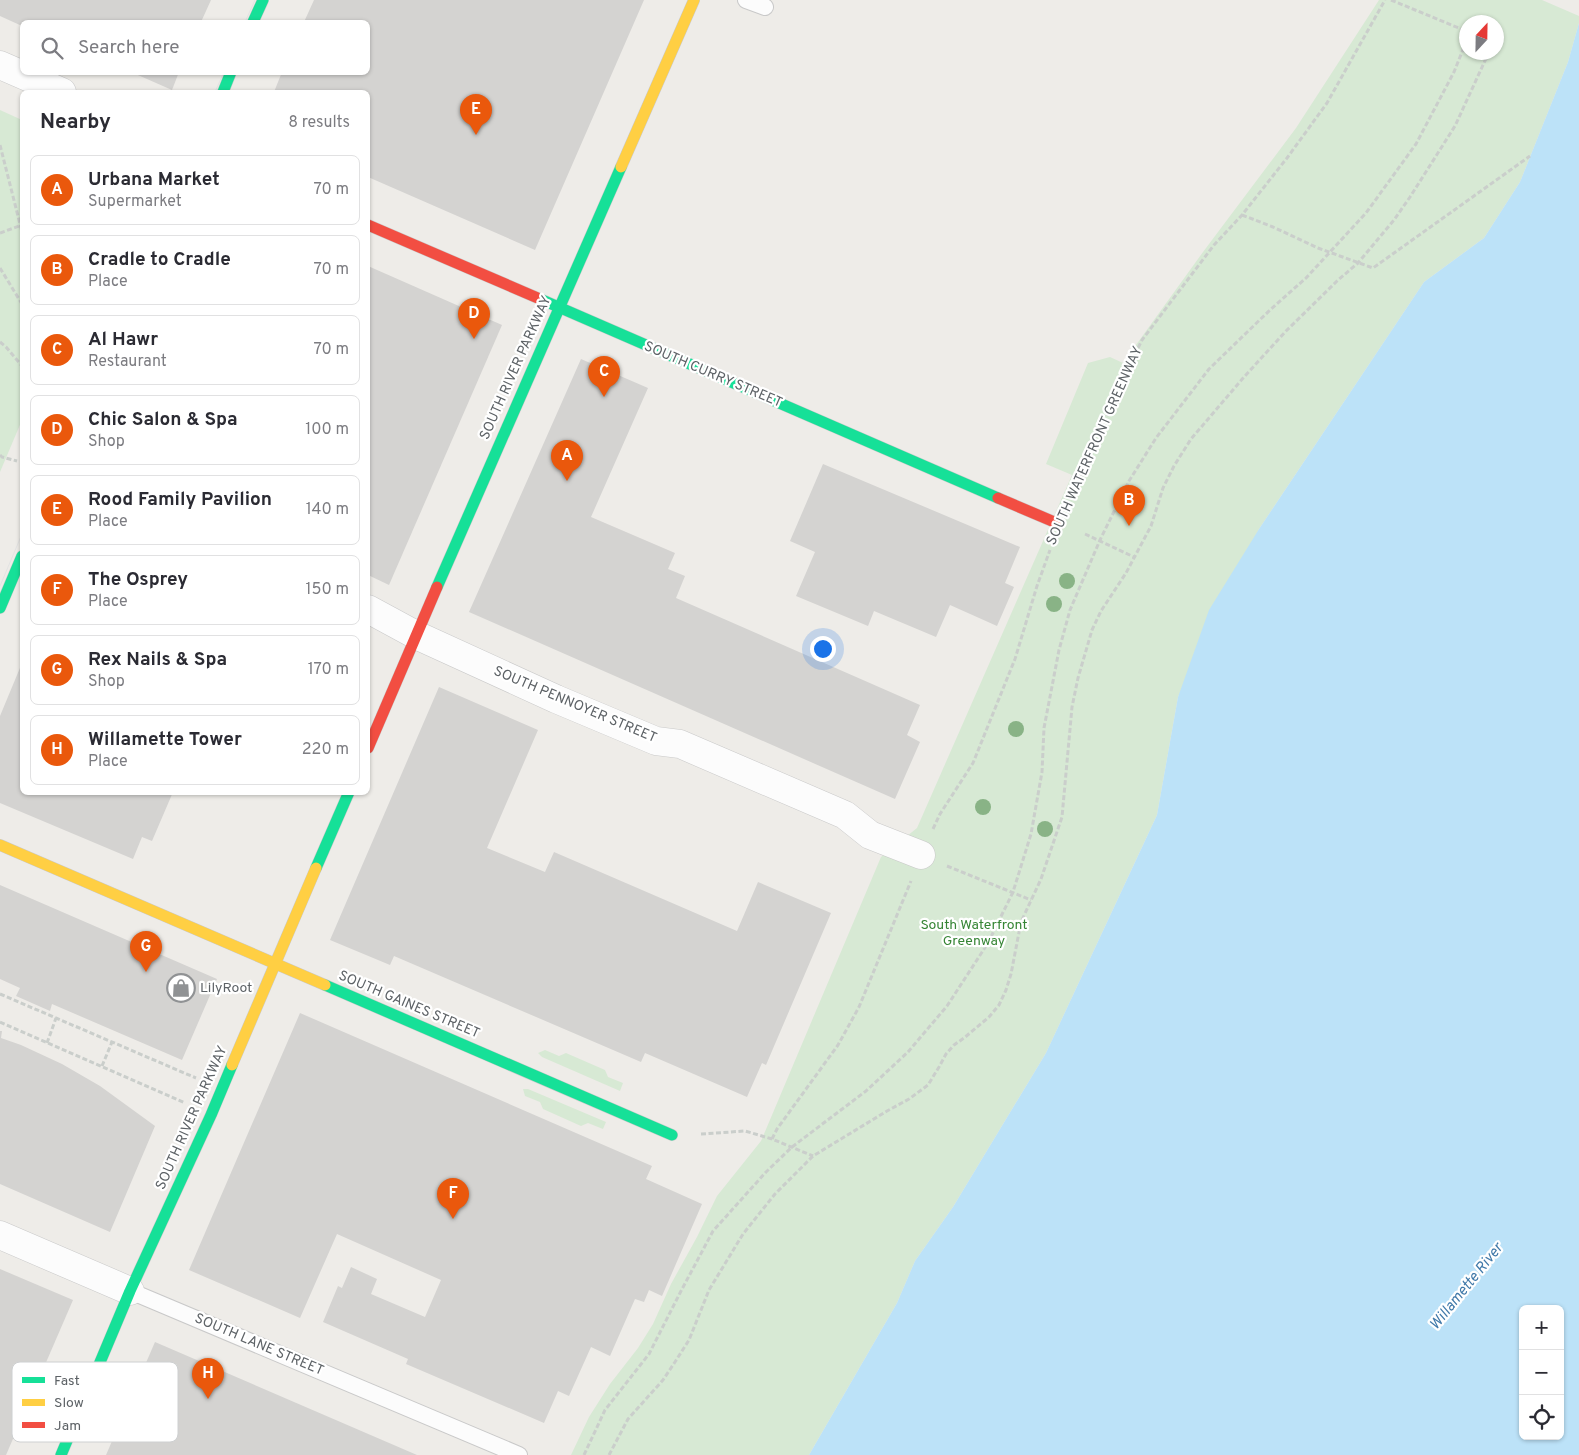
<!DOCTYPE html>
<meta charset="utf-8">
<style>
body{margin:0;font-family:Overpass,sans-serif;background:#f7f7f7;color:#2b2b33}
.controls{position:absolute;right:15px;bottom:15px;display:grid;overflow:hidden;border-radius:8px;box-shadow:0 1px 4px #0004}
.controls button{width:45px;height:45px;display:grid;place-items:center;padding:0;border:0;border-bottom:1px solid #e1e1e2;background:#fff;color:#2b2b33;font:25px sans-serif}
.compass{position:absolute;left:1459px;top:15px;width:45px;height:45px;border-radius:50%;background:#fff;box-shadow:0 1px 4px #0004;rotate:22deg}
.you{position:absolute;left:822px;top:648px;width:18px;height:18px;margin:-12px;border:4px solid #fff;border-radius:50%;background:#1a73e8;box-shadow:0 0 0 8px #1a73e833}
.badge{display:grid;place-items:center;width:32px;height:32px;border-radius:50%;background:#ea580c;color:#fff;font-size:16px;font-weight:700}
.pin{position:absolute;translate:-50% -41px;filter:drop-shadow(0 1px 2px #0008)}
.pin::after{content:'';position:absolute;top:26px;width:18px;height:15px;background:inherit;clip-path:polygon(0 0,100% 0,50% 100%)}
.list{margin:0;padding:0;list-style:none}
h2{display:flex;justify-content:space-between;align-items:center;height:65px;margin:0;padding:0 20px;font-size:21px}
h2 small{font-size:16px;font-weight:400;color:#7c7c81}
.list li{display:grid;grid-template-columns:32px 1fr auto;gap:15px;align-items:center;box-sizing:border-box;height:70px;margin:0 10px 10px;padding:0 10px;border:1px solid #e1e1e2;border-radius:8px}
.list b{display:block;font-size:19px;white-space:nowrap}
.list p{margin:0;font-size:16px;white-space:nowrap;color:#7c7c81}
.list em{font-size:16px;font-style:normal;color:#7c7c81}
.icon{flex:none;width:28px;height:28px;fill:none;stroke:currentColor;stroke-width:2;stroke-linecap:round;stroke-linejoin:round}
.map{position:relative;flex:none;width:1579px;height:1455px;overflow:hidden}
.search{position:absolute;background:#fff;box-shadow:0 1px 4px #0004;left:20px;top:20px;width:350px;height:55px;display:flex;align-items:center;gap:12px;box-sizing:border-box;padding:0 18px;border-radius:8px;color:#7c7c81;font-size:19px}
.panel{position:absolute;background:#fff;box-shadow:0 1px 4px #0004;left:20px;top:90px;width:350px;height:705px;border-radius:8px}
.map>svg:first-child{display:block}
.green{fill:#d7e9d4;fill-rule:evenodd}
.water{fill:#bce2f8;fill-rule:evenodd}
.building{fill:#d4d3d1}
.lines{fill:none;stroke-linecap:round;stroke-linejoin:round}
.lane-casing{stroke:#c9c9c9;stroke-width:18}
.street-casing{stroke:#c9c9c9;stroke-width:29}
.fast-casing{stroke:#cacaca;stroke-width:12}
.slow-casing{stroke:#cacaca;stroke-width:12}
.jam-casing{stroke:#cacaca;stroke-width:12}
.path{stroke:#cacecb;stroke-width:3;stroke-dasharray:5 2.5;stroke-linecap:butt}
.lane{stroke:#fcfcfc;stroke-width:16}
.street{stroke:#fcfcfc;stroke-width:28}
.fast{stroke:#16e098;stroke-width:11}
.slow{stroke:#ffcf43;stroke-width:11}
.jam{stroke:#f24e42;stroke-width:11}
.tram{stroke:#e3e3e3;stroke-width:1}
.tree{fill:#89b386}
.labels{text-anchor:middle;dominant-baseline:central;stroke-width:4.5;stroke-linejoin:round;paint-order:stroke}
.street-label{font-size:14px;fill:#5d6266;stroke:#fff}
.park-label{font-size:14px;fill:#368535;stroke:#fff}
.poi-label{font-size:14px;fill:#5d6266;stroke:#fff;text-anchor:start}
.water-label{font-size:15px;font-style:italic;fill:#4079a9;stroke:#fff}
.key{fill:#fff;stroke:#ced0d1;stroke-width:1}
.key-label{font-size:14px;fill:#5d6266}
</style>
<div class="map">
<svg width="1579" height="1455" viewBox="0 0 1579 1455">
<rect width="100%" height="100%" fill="#eeece8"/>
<g class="green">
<path d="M1379,0H1542L1579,16V23L1568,62L1520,182L1484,238L1424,282L1259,529L1178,697L1157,815L1046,1053L953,1207L915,1261L897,1303L809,1455H571L589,1417L610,1384L638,1348L653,1324L671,1284L697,1237L717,1196L761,1141L881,857L917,828L1072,475L1046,464L1088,363L1110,357L1123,363L1203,252L1296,128ZM1466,22H1496V52H1466Z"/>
<path d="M0,110L22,120V420L0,472Z"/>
<path d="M545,1050L559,1056L566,1053L605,1070L608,1077L623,1083L620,1091L542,1057L538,1053Z"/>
<path d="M523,1089H528L606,1122L603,1129L588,1123L581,1126L543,1109L540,1102L525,1096Z"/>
</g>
<path class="water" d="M1579,23V1455H809L897,1303L915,1261L953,1207L1046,1053L1157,815L1178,697L1209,610L1259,529L1424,282L1484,238L1520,182L1568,62ZM1523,1309H1560V1436H1523Z"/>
<g class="building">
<path d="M0,0H211L201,22H22V26L0,16Z"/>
<path d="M314,0H644L535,250L368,177V92H274L282,72H368V22H304Z"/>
<path d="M131,72H179L172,90Z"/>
<path d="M368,266L502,325L389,585L368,575Z"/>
<path d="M581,359L648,388L591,517L675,553L668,569L685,576L676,598L920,705L907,735L920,742L895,799L469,612Z"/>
<path d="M823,464L1020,547L1005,583L1014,587L997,626L950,605L936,637L874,611L868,626L796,596L815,552L790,541Z"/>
<path d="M22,663V792H173L152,841L142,837L133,859L0,803V716Z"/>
<path d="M439,687L538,730L487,848L545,872L554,852L737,931L758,882L831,913L766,1065L762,1063L747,1097L645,1053L641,1062L394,956L390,965L330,940Z"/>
<path d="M0,885L217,979L182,1060L52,1004L50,1011L16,996L20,988L0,979Z"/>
<path d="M300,1013L652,1166L646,1179L702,1204L662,1296L649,1290L644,1302L635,1299L610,1356L591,1347L569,1396L558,1391L544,1423L406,1364L408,1359L323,1322L338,1286L342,1288L351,1267L377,1279L371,1294L425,1317L441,1280L337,1234L300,1318L189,1270Z"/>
<path d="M0,1031H2L1,1038L21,1045L62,1064L100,1086L155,1126L110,1232L0,1184Z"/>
<path d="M0,1269L73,1300L6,1455H0Z"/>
<path d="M155,1342L417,1455H106Z"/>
</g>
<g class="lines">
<defs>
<g id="lane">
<path d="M746,0L765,7"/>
<path d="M130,1291L519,1455"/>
</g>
<g id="street">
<path d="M0,65L62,92"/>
<path d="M368,609L416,635L556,699L656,741L680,744L845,815L870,835L921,855"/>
<path d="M0,1235L130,1291"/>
</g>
<g id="fast">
<path d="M253,22L263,0"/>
<path d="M223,92L231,72"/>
<path d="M540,299L998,498"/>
<path d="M437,587L621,167"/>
<path d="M0,608L22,556"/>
<path d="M316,868L349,792"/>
<path d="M325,985L672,1135"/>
<path d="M61,1455L130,1291L211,1115L232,1065"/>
</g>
<g id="slow">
<path d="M621,167L694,0"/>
<path d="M0,845L325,985"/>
<path d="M232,1065L316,868"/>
</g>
<g id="jam">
<path d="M368,225L540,299"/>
<path d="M998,498L1059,524"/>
<path d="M368,748L437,587"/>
</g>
</defs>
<use href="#lane" class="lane-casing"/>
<use href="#street" class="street-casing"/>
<use href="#fast" class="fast-casing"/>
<use href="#slow" class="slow-casing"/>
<use href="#jam" class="jam-casing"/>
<g class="path">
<path d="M1391,0L1466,31"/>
<path d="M0,145L22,232"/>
<path d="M1242,215L1273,227L1318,248L1373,268L1530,156"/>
<path d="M0,233L22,225"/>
<path d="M0,268L22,304"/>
<path d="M0,342L6,347L22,366"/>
<path d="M0,455L2,457L17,461"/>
<path d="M1072,499L1118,389L1142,340L1214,245L1242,215L1287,158L1327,103L1385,0"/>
<path d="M1085,534L1134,557"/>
<path d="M933,829L940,814L973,763L1015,659L1037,586L1050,550"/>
<path d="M947,866L1031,900"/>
<path d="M0,994L196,1078"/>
<path d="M0,1022L185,1103"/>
<path d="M47,1043L56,1018"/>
<path d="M102,1066L112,1042"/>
<path d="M701,1134L745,1131L772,1139L813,1156"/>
<path d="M772,1139L777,1129L838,1045L859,1007L911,881"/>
<path d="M584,1455L605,1410L649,1354L681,1291L713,1231L766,1172L792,1147L866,1091L908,1052L947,1006L988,943L1013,892L1031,834L1042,772L1044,728L1059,650L1070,610L1100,540L1129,481L1156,438L1209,369L1270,310L1306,278L1366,213L1416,144L1454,72L1466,42"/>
<path d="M609,1455L628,1419L663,1380L675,1362L689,1340L709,1290L743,1234L775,1194L813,1156L887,1111L909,1099L928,1085L939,1067L946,1054L954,1045L964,1038L989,1017L999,1005L1006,990L1011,974L1021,922L1041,879L1062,817L1072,707L1078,678L1092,630L1101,611L1126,573L1151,526L1163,488L1174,466L1191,439L1244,377L1286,331L1337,281L1358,263L1394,220L1410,197L1455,126L1489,52"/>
</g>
<use href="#lane" class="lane"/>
<use href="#street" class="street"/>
<use href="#fast" class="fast"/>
<use href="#slow" class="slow"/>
<use href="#jam" class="jam"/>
<g class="tram">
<path d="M245,22L255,0"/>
<path d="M215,92L224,72"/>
<path d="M0,586L22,534"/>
</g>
</g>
<g class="tree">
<circle cx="1067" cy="581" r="8"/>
<circle cx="1054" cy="604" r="8"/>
<circle cx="1016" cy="729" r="8"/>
<circle cx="983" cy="807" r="8"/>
<circle cx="1045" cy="829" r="8"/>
</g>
<defs>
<symbol id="shop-ring" viewBox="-11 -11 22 22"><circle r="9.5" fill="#fff" stroke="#909294" stroke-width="1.5"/><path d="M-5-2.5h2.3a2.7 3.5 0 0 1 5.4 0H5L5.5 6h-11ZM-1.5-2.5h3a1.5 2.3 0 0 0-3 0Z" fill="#909294"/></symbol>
</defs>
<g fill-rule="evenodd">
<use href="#shop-ring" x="165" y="972" width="32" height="32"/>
</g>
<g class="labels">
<g class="street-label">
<text transform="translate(516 368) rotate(-66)">SOUTH RIVER PARKWAY</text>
<text transform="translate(713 375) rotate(23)">SOUTH CURRY STREET</text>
<text transform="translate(1095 446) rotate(-66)">SOUTH WATERFRONT GREENWAY</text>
<text transform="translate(575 705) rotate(23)">SOUTH PENNOYER STREET</text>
<text transform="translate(409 1005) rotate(23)">SOUTH GAINES STREET</text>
<text transform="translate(192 1118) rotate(-66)">SOUTH RIVER PARKWAY</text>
<text transform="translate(259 1345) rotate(23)">SOUTH LANE STREET</text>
</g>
<g class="park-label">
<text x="974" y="925">South Waterfront<tspan x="974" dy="16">Greenway</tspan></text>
</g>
<g class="poi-label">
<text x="200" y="988">LilyRoot</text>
</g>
<g class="water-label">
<text transform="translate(1467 1287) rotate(-51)">Willamette River</text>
</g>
</g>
<rect x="12" y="1362" width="166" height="80" rx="8" class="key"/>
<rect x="22" y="1377" width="23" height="6" fill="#16e098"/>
<rect x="22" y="1399" width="23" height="7" fill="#ffcf43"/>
<rect x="22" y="1422" width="23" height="6" fill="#f24e42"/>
<g class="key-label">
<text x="54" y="1385">Fast</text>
<text x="54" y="1407">Slow</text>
<text x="54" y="1430">Jam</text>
</g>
</svg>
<div class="controls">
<button>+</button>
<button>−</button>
<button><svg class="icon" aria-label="locate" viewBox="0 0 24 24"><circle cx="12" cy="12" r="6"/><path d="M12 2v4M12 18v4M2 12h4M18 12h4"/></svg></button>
</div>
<svg class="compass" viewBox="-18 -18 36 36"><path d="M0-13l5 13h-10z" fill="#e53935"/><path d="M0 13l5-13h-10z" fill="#7c7c81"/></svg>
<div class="you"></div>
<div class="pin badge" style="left:567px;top:481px">A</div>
<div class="pin badge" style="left:1129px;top:526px">B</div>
<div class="pin badge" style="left:604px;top:397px">C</div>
<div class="pin badge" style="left:474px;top:339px">D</div>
<div class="pin badge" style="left:476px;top:135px">E</div>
<div class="pin badge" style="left:453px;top:1219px">F</div>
<div class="pin badge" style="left:146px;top:972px">G</div>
<div class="pin badge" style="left:208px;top:1399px">H</div>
<div class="search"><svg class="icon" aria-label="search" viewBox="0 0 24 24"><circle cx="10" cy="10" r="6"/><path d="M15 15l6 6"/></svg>Search here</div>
<section class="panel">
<h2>Nearby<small>8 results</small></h2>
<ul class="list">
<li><span class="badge">A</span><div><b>Urbana Market</b><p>Supermarket</p></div><em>70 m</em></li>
<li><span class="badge">B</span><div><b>Cradle to Cradle</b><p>Place</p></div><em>70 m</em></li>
<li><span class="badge">C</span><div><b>Al Hawr</b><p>Restaurant</p></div><em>70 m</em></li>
<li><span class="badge">D</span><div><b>Chic Salon &amp; Spa</b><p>Shop</p></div><em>100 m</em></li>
<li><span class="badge">E</span><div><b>Rood Family Pavilion</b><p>Place</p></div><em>140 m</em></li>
<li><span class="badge">F</span><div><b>The Osprey</b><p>Place</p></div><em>150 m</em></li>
<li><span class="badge">G</span><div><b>Rex Nails &amp; Spa</b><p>Shop</p></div><em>170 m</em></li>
<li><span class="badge">H</span><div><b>Willamette Tower</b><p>Place</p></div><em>220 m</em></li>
</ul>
</section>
</div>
